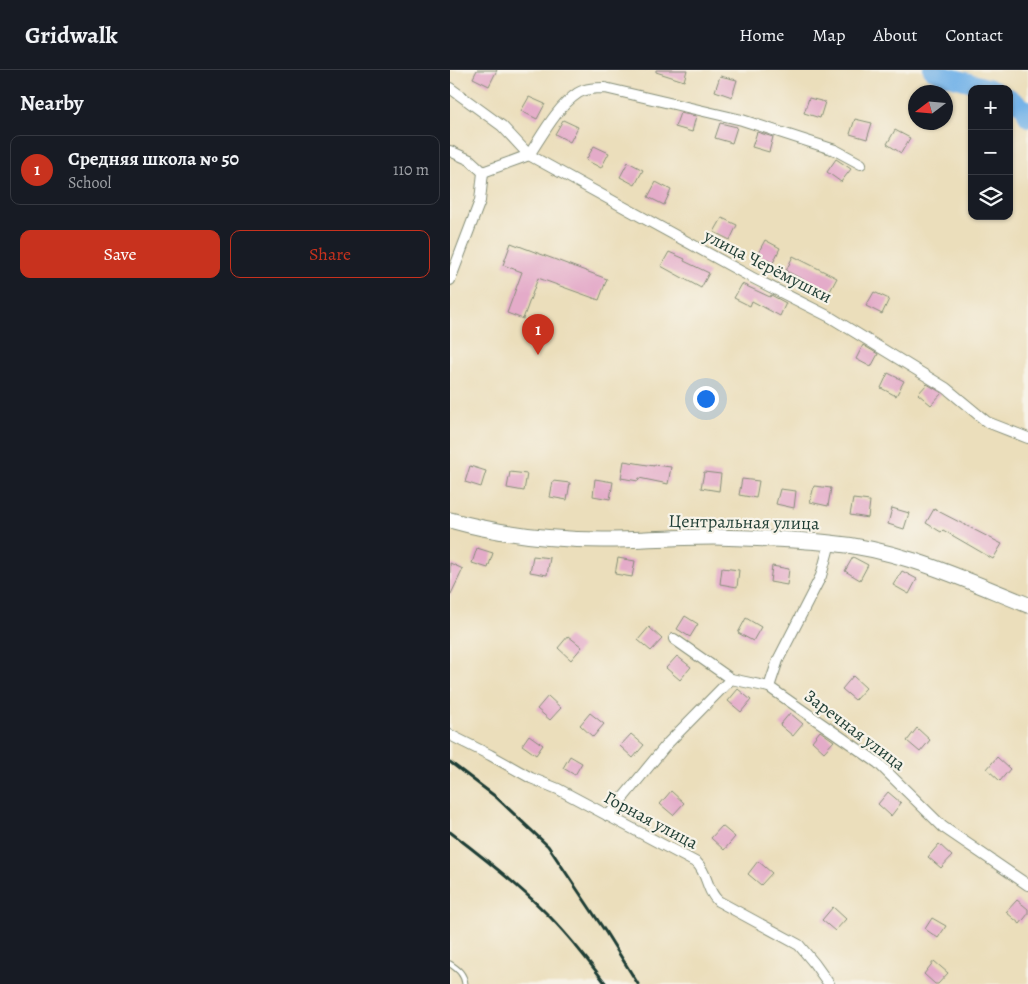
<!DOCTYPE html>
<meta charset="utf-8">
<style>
body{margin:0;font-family:Alegreya,serif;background:#20242c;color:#f1f3f6}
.controls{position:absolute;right:15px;top:15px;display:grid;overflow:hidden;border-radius:10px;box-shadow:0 1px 4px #0004}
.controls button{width:45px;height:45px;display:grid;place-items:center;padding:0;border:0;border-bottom:1px solid #363941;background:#171b24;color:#f1f3f6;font:25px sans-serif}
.compass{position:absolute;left:458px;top:15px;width:45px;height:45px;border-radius:50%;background:#171b24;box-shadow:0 1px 4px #0004;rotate:254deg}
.you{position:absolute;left:255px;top:328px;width:18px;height:18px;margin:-12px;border:4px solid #fff;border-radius:50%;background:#1a73e8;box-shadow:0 0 0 8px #1a73e833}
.badge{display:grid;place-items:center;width:32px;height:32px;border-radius:50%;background:#c8321e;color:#fff;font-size:16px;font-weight:700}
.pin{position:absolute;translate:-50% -41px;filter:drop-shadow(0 1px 2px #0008)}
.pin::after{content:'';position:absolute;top:26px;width:18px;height:15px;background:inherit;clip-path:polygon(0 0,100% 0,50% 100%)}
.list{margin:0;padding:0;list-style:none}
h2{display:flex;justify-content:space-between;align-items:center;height:65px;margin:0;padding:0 20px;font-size:21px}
h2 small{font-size:16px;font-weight:400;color:#9ea1a6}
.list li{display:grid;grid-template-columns:32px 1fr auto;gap:15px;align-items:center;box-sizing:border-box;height:70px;margin:0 10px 10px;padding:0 10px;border:1px solid #363941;border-radius:10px}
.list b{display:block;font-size:19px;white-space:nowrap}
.list p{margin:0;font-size:16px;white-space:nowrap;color:#9ea1a6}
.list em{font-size:16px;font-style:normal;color:#9ea1a6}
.actions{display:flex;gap:10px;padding:15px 20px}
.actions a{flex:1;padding:11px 0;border:1px solid #c8321e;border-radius:10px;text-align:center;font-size:18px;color:#c8321e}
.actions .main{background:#c8321e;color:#fff}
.icon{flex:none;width:28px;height:28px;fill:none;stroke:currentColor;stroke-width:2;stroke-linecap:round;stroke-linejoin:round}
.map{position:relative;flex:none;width:578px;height:914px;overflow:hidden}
header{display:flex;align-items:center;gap:30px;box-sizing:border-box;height:70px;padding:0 25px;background:#171b24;border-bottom:1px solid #363941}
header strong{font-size:24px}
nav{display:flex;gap:28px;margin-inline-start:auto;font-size:18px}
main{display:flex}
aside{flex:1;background:#171b24}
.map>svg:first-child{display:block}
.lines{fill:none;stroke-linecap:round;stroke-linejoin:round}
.river{stroke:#75b3e8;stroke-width:18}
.building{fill:#e4abc9}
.lane-casing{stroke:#858e78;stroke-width:7}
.street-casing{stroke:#858e78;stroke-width:12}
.secondary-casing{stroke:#858e78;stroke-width:17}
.lane{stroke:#fff;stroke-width:5}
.street{stroke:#fff;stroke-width:10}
.secondary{stroke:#fff;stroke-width:15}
.rail{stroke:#1f3d34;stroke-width:3}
.labels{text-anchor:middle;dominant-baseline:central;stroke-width:4.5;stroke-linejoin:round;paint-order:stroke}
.street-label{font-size:18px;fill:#1f3d34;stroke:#f7f3e8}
</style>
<header>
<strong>Gridwalk</strong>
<nav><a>Home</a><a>Map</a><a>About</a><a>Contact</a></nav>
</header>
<main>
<aside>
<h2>Nearby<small></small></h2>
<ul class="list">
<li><span class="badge">1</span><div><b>Средняя школа № 50</b><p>School</p></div><em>110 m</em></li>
</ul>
<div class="actions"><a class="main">Save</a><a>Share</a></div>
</aside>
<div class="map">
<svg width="578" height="914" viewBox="0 0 578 914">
<rect width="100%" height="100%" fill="#f7f3e8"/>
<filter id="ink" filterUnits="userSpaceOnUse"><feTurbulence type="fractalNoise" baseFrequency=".02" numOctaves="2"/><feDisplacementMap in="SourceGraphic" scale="10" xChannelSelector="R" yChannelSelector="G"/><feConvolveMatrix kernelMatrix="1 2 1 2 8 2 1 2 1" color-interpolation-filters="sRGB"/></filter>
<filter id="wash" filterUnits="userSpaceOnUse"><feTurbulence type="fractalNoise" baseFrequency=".0096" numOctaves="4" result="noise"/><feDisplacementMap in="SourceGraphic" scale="20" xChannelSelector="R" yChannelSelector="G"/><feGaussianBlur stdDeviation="1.12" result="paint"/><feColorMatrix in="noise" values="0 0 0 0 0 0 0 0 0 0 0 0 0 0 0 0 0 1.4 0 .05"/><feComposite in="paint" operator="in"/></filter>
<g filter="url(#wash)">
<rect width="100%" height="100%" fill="#ebdebb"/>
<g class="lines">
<g class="river">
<path d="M482,0L493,5L544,19"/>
<path d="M559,27L574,38L578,48"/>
</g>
</g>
<g id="blocks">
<g class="building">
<path d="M27,0H47L39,16L23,8Z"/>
<path d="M206,0H237L234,11L206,2Z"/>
<path d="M270,6L287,10L282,27L265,21Z"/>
<path d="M79,27L95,34L87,49L71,41Z"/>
<path d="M359,28L375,32L370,48L354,43Z"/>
<path d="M230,43L246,46L242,62L225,57Z"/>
<path d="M405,49L422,53L417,69L400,64Z"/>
<path d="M113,50L128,57L120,72L105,64Z"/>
<path d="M270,53L287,57L282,73L265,68Z"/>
<path d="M445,60L460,68L451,83L437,74Z"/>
<path d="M307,62L323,67L319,82L302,77Z"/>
<path d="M144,76L159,83L151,98L136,90Z"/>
<path d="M386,89L401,99L391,112L377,102Z"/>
<path d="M178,92L193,100L185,115L170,107Z"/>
<path d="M206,112L221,120L214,135L198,127Z"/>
<path d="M272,148L287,155L280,170L264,162Z"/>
<path d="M315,170L330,178L323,193L307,185Z"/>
<path d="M61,173L157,209L149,230L88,208L73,249L57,243L72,202L53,195Z"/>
<path d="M219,182L235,189L234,191L259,203L251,218L211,196Z"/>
<path d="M343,186L387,208L379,223L336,201Z"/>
<path d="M292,214L320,227L321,225L336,233L330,246L302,231L300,236L284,228Z"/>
<path d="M424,222L439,229L432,244L416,236Z"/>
<path d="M413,275L428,284L421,297L406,289Z"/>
<path d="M438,303L454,311L446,326L431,318Z"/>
<path d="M477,314L492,323L481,335L468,324Z"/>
<path d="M174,391L204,396V395L221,397L218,414L189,408L188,411L171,408Z"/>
<path d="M20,396L36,401L31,417L15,412Z"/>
<path d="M60,402L77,404L74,421L57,418Z"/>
<path d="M254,402L271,404L269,421L251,418Z"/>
<path d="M145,409L163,412L160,429L143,426Z"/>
<path d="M292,409L309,411L306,428L289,425Z"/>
<path d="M103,411L120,413L117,430L100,427Z"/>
<path d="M364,416L381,418L378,436L360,432Z"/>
<path d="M330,419L346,421L344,438L326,434Z"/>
<path d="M403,429L420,431L418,448L400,445Z"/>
<path d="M442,438L459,443L454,459L438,454Z"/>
<path d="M484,439L552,474L543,489L493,460L491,462L476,453Z"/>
<path d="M27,478L43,483L38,498L22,493Z"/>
<path d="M83,486L100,488L97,505L80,502Z"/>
<path d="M403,487L418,495L410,510L395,501Z"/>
<path d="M168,488L185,491L182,507L165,504Z"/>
<path d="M0,493L13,499L0,526Z"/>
<path d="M322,496L339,499L337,515L320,512Z"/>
<path d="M272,498L289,500L287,517L270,514Z"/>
<path d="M452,501L467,509L459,524L443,515Z"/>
<path d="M235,546L248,554L240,567L227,559Z"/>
<path d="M296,548L311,557L303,571L288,563Z"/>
<path d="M199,557L212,569L201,581L188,570Z"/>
<path d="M118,566L132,577L121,590L108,578Z"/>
<path d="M227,586L241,597L230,610L216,598Z"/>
<path d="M403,606L416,618L405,630L392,619Z"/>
<path d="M288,619L301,630L291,642L278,631Z"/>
<path d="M98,626L111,638L100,650L87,639Z"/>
<path d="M140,643L154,654L143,667L130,655Z"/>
<path d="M340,643L353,654L343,666L330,655Z"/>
<path d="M467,658L480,670L470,682L457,671Z"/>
<path d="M370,661L384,671L374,682L362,671Z"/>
<path d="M181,664L194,675L183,688L170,676Z"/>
<path d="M79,665L93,675L86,685L72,675Z"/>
<path d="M120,686L132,693L125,705L113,698Z"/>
<path d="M547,687L560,699L550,711L537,699Z"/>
<path d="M221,721L234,733L223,745L210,734Z"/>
<path d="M438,722L451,733L441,746L428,734Z"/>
<path d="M272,756L285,767L274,780L261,768Z"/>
<path d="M489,774L502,786L491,798L478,787Z"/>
<path d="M308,791L322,803L311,815L298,804Z"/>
<path d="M567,830L578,839V844L570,854L556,842Z"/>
<path d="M383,837L396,849L385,861L372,850Z"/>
<path d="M482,848L496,856L488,868L475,859Z"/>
<path d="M484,891L498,903L488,914H485L474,904Z"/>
</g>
</g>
</g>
<g filter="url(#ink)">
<use href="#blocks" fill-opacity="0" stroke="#858e78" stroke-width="1"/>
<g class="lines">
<defs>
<path id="lane" d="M0,894C8,899 14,904 15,914"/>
<g id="street">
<path d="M0,18L52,56L79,85C93,64 107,37 128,23C136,18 146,18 155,18L292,50L385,80L411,94"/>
<path d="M0,81L20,90L33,102L30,131L0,210"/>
<path d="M33,102L79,85L301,207L380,247L496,318L537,352L578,368"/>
<path d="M224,569L281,609L319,617L428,693L493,757L578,815"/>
<path d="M319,617L328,590L371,506L380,473"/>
<path d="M0,665L40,685L81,708L108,719L247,793C258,804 256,820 268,831L349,875L364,893L379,914"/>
<path d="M158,746L218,673L281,609"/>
</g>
<path id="secondary" d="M0,450C50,464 101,470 153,470C190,470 227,467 263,467C302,468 342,469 380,473C450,479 513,509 578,535"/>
</defs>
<use href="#lane" class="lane-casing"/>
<use href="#street" class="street-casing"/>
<use href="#secondary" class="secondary-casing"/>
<use href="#lane" class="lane"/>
<use href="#street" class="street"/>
<use href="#secondary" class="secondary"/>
<g class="rail">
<path d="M0,692L46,727L98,776L155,861L188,914"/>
<path d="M0,762C33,787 65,812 94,841C117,863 137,889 156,914"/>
</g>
</g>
</g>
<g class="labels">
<g class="street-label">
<text transform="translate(318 196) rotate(27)">улица Черёмушки</text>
<text transform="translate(294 452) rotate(1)">Центральная улица</text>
<text transform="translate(405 660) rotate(37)">Заречная улица</text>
<text transform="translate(201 750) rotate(28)">Горная улица</text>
</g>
</g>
</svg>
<div class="controls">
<button>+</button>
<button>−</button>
<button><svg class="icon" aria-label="layers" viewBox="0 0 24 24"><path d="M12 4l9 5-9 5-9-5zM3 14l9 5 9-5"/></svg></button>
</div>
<svg class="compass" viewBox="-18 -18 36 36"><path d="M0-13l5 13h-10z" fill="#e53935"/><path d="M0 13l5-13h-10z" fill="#9ea1a6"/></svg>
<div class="you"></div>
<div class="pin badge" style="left:88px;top:285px">1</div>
</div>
</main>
